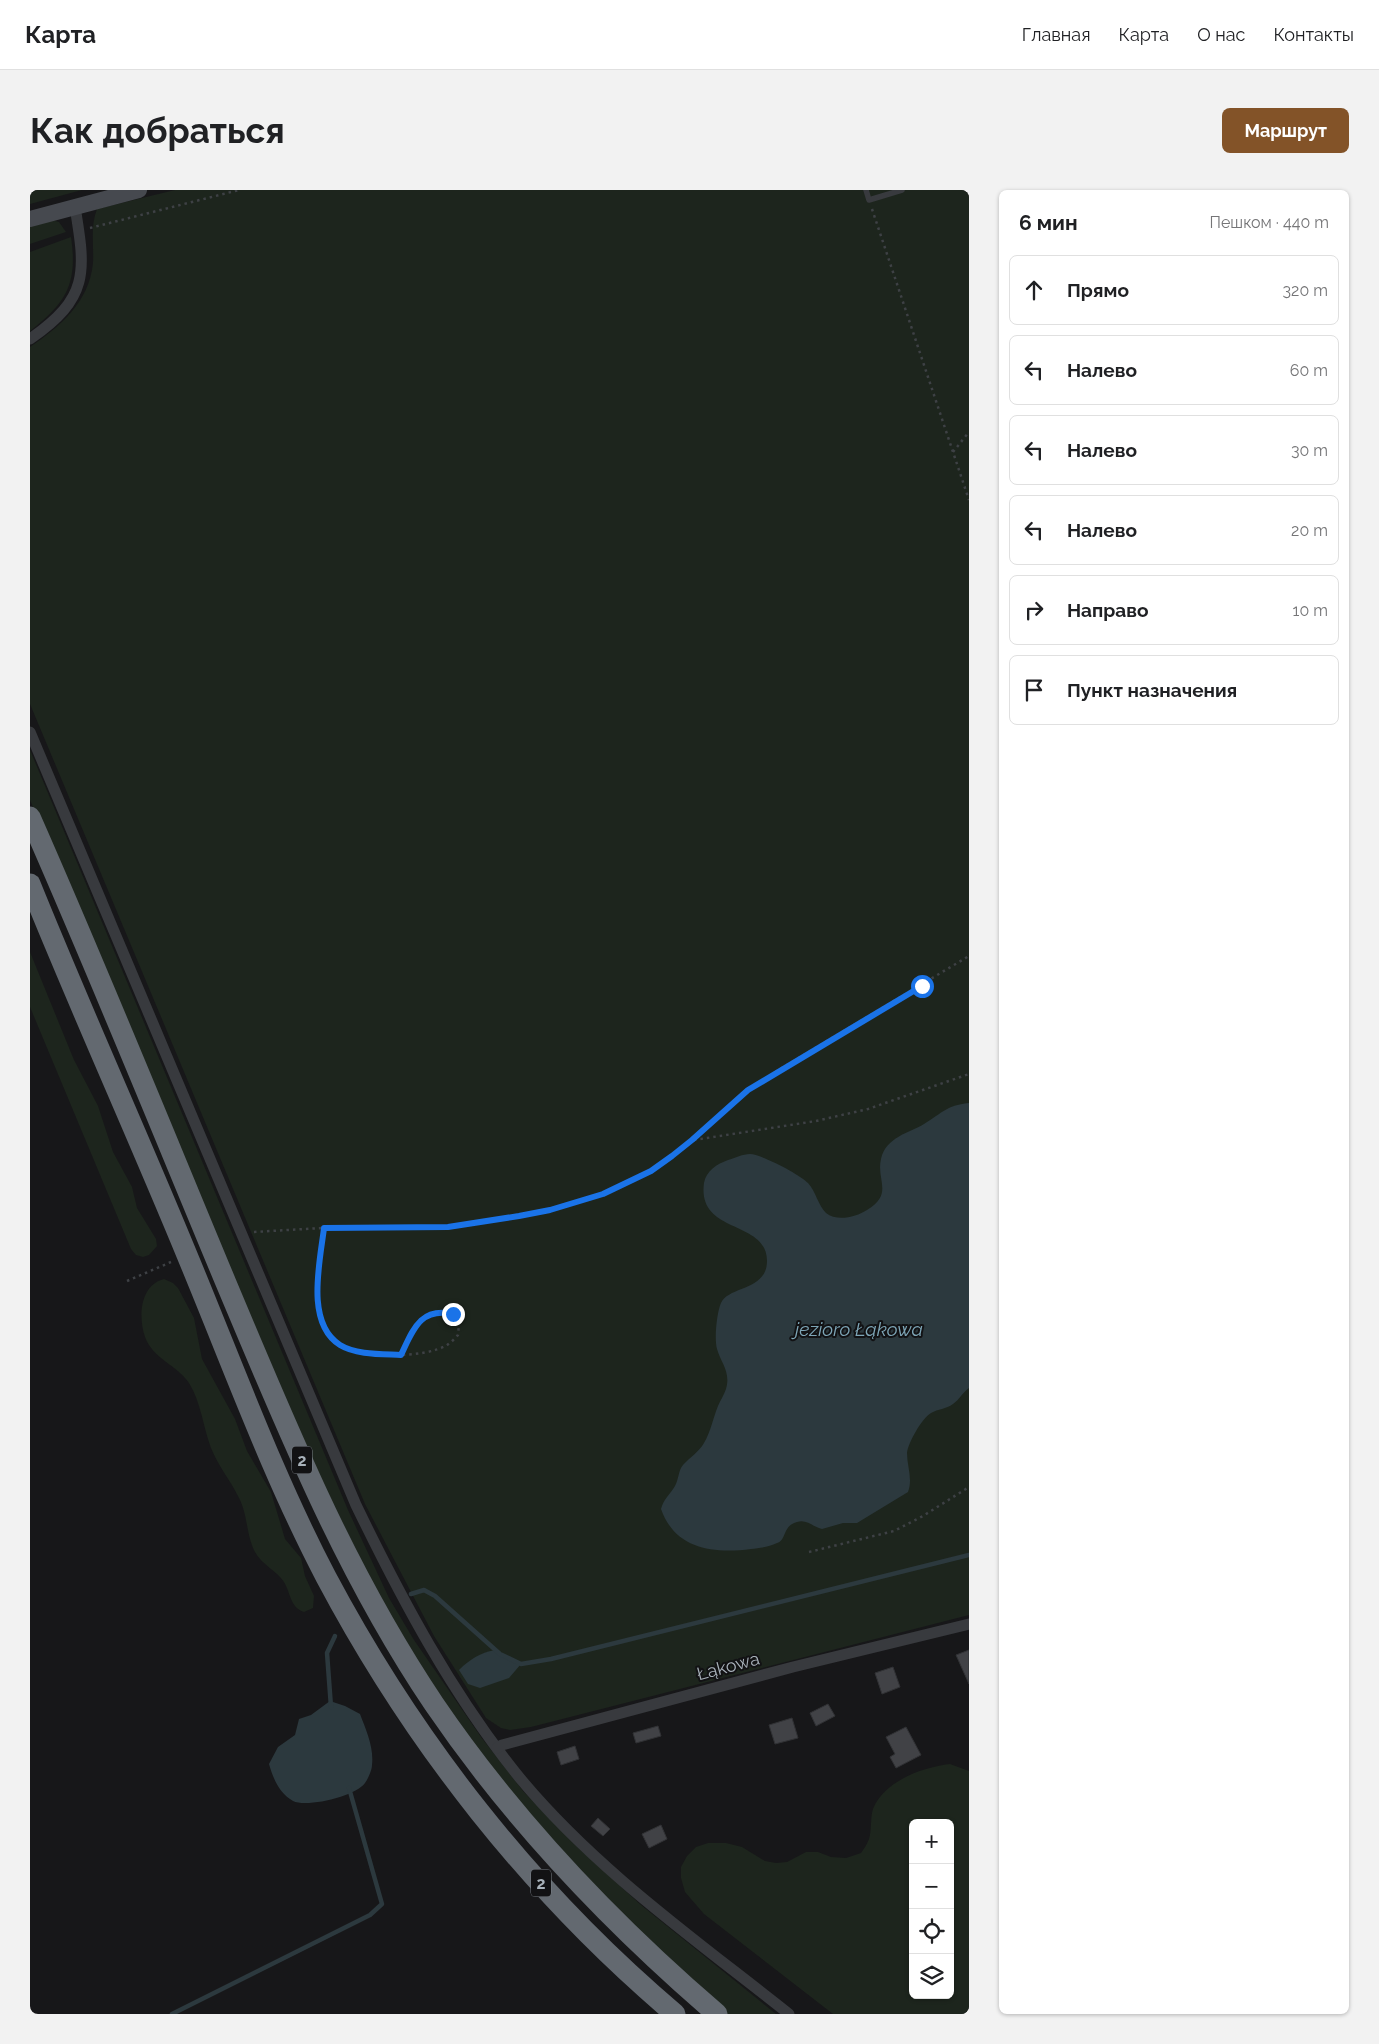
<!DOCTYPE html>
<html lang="ru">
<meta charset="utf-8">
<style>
body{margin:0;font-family:Raleway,sans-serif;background:#f2f2f2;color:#202124}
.controls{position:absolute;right:15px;bottom:15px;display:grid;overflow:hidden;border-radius:8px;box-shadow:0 1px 4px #0004}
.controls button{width:45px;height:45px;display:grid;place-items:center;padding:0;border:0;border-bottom:1px solid #e0e0e0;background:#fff;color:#202124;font:25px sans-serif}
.stop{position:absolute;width:15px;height:15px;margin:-11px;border:4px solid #1a73e8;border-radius:50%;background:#fff}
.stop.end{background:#1a73e8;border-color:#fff;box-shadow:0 1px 5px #0008}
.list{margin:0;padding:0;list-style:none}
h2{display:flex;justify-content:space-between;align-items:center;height:65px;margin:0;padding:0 20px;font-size:21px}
h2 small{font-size:16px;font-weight:400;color:#757577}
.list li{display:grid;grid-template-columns:32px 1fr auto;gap:15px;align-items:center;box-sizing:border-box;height:70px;margin:0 10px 10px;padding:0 10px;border:1px solid #e0e0e0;border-radius:8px}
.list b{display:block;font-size:19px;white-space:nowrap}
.list em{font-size:16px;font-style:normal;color:#757577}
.icon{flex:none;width:28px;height:28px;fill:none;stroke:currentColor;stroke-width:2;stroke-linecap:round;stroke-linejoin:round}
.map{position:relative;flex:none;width:939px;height:1824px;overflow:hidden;border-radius:8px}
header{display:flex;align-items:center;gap:30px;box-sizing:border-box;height:70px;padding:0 25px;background:#fff;border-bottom:1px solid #e0e0e0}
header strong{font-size:24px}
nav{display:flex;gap:28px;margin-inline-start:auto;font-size:18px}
.intro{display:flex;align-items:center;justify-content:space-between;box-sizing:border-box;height:120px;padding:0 30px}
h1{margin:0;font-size:35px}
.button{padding:12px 22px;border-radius:8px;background:#835328;color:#fff;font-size:18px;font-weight:700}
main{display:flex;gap:30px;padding:0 30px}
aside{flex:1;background:#fff;border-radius:8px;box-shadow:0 1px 4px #0004}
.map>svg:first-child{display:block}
.green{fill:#1d251d;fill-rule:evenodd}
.water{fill:#2c393e}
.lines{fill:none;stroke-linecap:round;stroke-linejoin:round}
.stream{stroke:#2c393e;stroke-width:4.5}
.building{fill:#414246;stroke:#313235}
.path{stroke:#3e4145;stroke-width:2.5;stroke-dasharray:2.5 4;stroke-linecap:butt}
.lane{stroke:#383a3e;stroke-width:5.5}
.street{stroke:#383a3e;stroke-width:11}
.secondary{stroke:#46494f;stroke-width:16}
.highway{stroke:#636970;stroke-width:21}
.route{stroke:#1a73e8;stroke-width:6}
.labels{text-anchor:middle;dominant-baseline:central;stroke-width:4;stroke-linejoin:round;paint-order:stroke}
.shield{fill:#121214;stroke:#7b8188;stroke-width:1}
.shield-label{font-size:16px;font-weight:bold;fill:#a8b1ba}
.street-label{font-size:18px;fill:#a8b1ba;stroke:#121214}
.water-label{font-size:19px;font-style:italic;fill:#7ea6b7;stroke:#121214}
</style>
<header>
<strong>Карта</strong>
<nav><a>Главная</a><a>Карта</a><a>О нас</a><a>Контакты</a></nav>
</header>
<div class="intro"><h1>Как добраться</h1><a class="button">Маршрут</a></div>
<main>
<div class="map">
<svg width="939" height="1824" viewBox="0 0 939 1824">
<rect width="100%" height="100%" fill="#171719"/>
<g class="green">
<path d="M0,0H52L0,14Z"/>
<path d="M145,0H939V1425L501,1537L480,1540L471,1538L456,1528L404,1446L335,1314L0,514V157C31,136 59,112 63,73C64,54 60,37 67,19Z"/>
<path d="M22,30L29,32L36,42L0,54V37Z"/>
<path d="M41,47C48,94 36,113 0,141V62Z"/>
<path d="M0,560L318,1320L359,1408L384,1450L451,1547L493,1601L544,1654L611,1715L746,1824H698L634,1771L570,1709L417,1523L325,1370L199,1085L0,610Z"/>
<path d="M0,762L44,870L68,916L83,962L102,997L107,1018L126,1049L127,1056L119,1065L113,1067L106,1065L101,1059L0,817Z"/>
<path d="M134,1089L143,1093L148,1098L164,1128L172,1169L205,1229L217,1261L241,1302L255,1349L271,1368L275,1386L284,1406L283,1418L274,1422C260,1417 261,1404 254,1392C246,1380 232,1375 225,1362C216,1345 218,1325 209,1308C201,1291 188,1276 181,1258C173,1237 171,1212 159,1193C147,1175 123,1169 115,1147C108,1127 110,1095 134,1089Z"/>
<path d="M920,1574L939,1581V1824H803L674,1724L655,1702L651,1688V1677L657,1666L666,1657L678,1653H696L712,1657L735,1671L746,1673L757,1672L776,1662H788L801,1667L816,1668L831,1663C834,1659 837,1654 839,1649C842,1640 840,1628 843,1619C854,1591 893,1577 920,1574ZM883,1633H920V1805H883Z"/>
</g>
<g class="water">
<path d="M939,913V1198C933,1202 929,1210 923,1214C916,1219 908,1219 901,1223C892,1228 878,1253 877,1263C877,1276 883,1289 878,1302L827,1333H813L792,1339C783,1337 777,1329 767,1332C752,1336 757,1350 747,1353C739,1357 729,1358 721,1359C683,1364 645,1359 631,1319C634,1308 640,1305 645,1296C649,1289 648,1281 653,1275C660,1267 669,1262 674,1253C681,1241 683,1228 688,1216C690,1211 694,1205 696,1199C701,1182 691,1173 687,1159C684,1148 687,1122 691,1113C699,1096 737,1101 737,1071C737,1029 667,1045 674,993C676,981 687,974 698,970C705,968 713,964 720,964C731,964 771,985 778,993C786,1002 788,1015 796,1023C807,1032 826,1027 837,1020C864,1004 846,990 851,969C856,947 879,943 894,934C914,922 915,916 939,913Z"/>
<path d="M465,1460L491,1474L479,1488L450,1498L438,1494L429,1480C440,1469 450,1463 465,1460Z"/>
<path d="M300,1511L315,1516L330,1524C336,1540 344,1557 342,1575C342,1580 338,1589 335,1593C326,1606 277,1618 263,1611C249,1603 243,1588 239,1574L248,1557L265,1545L269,1529L281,1525Z"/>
</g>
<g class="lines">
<g class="stream">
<path d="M381,1404L394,1400L405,1406L470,1464L491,1474L521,1469L939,1365"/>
<path d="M301,1517L297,1463L305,1446"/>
<path d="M142,1824L340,1725L352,1714L319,1598"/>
</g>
</g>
<g class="building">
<path d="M939,1460V1494L926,1465Z"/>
<path d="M863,1477L870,1497L852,1504L845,1483Z"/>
<path d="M798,1514L805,1526L786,1536L780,1523Z"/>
<path d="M762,1528L768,1548L745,1554L739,1535Z"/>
<path d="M628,1536L631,1546L606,1553L603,1543Z"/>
<path d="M876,1537L891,1565L866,1578L860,1567L865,1564L856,1547Z"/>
<path d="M545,1556L549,1569L531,1575L527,1562Z"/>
<path d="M568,1628L580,1639L573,1646L561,1636Z"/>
<path d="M631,1635L637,1649L619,1658L612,1644Z"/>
</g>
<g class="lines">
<g class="path">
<path d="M842,19L939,310"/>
<path d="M60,38L209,0"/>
<path d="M923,262L939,242"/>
<path d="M664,950L786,931L838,919L939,884"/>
<path d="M293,1038C291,1065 282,1104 291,1129C294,1139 302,1151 312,1156C335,1167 394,1169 417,1155C421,1153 425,1148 428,1145L429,1134L423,1124C390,1118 383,1140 371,1165"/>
<path d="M224,1042L293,1038L418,1037L489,1027L550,1011L573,1004L621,981L642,966L662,950L719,900L750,879L939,766"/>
<path d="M97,1091L141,1072"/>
<path d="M779,1362L864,1341L893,1326L939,1297"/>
</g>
<path class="lane" d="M836,0L839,10L872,0"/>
<g class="street">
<path d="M0,149C59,108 56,83 45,17"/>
<path d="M0,542L326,1315C372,1410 422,1504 489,1587C565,1679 666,1750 759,1824"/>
<path d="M467,1558L472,1555L763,1477L939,1434"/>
</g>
<path class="secondary" d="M0,29L109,0"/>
<g class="highway">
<path d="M0,627C68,781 131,937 196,1093C257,1238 315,1382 404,1514C483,1630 580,1732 687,1824"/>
<path d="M0,694C50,818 106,941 157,1065C202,1173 242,1284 296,1387C384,1553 502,1703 645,1824"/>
</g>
</g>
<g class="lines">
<path class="route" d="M423,1124C390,1117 383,1140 371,1165C353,1164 326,1165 310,1155C275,1133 290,1072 294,1038L418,1037L489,1026L520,1020L573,1004L621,981L642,966L662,950L718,900L892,796"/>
</g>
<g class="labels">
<g class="shield">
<rect x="262" y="1256.5" width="20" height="27" rx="4"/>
<rect x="501" y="1679.5" width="20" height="27" rx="4"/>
</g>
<g class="shield-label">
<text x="272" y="1270">2</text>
<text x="511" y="1693">2</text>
</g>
<g class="street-label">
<text transform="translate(698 1476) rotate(-15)">Łąkowa</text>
</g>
<g class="water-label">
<text x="829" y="1139">jezioro Łąkowa</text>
</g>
</g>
</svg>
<div class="controls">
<button>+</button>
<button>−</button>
<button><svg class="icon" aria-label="locate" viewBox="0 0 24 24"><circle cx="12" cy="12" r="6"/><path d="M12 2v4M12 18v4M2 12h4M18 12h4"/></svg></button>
<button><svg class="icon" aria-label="layers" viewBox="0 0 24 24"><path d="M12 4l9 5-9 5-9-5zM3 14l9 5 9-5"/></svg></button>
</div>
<div class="stop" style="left:892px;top:796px"></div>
<div class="stop end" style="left:423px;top:1124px"></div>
</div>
<aside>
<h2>6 мин<small>Пешком · 440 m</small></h2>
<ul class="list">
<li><svg class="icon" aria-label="ahead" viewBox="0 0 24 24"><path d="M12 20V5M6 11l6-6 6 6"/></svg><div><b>Прямо</b></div><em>320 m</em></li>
<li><svg class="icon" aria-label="left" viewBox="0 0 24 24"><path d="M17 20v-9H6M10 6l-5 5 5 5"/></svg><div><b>Налево</b></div><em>60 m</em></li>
<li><svg class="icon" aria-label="left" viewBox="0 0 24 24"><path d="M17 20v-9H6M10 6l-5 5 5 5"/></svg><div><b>Налево</b></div><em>30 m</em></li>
<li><svg class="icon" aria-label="left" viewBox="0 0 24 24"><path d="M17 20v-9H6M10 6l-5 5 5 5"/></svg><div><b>Налево</b></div><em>20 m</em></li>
<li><svg class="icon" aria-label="right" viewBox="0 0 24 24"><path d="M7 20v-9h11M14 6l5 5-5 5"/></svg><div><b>Направо</b></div><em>10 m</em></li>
<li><svg class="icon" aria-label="arrive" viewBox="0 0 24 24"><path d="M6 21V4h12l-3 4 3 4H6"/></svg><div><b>Пункт назначения</b></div></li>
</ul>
</aside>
</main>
